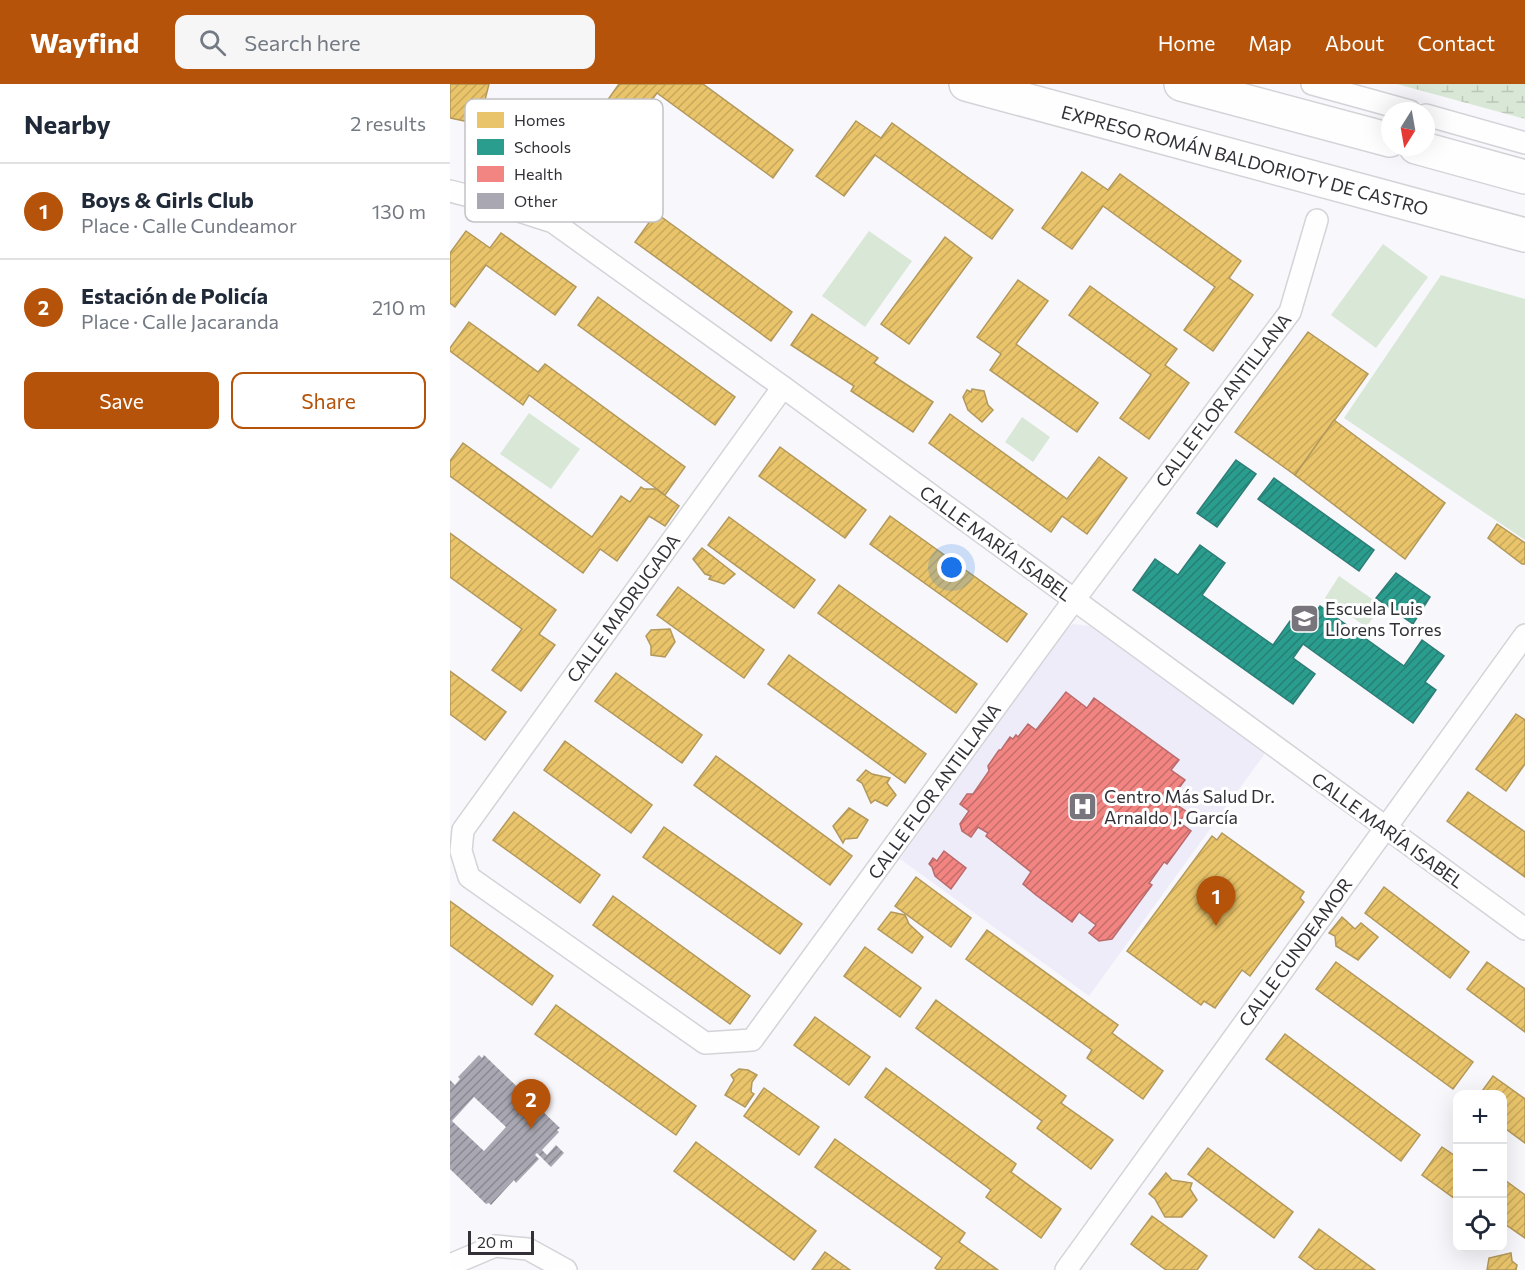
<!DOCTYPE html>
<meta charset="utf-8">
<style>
body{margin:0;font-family:Commissioner,sans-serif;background:#f6f6f7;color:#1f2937}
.controls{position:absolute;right:18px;bottom:18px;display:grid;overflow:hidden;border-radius:12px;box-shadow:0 6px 24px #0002}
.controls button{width:54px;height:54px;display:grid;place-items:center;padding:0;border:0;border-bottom:2px solid #e0e1e3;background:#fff;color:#1f2937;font:30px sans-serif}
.compass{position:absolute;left:931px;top:18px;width:54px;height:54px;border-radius:50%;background:#fff;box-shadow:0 6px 24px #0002;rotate:191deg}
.scale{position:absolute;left:18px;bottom:15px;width:66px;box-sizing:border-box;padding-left:6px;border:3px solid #333137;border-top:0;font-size:16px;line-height:21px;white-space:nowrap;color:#333137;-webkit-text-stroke:4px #fff;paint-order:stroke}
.you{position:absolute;left:502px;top:484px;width:21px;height:21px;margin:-15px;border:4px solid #fff;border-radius:50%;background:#1a73e8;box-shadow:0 0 0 9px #1a73e833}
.badge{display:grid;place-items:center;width:39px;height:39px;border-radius:50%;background:#b45309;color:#fff;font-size:20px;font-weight:700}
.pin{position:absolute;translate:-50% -50px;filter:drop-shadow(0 2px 3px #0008)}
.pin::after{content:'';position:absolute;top:32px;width:21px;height:18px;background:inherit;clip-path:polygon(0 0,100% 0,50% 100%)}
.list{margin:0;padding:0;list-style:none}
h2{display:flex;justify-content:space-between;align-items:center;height:78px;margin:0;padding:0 24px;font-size:26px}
h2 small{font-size:20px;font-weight:400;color:#747a83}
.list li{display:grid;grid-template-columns:39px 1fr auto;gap:18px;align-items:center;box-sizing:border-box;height:96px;padding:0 24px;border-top:2px solid #e0e1e3}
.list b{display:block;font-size:22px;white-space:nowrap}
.list p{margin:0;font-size:20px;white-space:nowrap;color:#747a83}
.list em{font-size:20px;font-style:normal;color:#747a83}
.actions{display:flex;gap:12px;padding:18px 24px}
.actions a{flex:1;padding:14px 0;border:2px solid #b45309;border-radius:12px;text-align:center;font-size:21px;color:#b45309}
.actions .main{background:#b45309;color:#fff}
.icon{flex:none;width:33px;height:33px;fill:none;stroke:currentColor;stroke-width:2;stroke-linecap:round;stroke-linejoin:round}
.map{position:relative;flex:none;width:1075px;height:1186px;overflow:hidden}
header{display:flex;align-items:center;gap:36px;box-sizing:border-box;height:84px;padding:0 30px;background:#b45309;color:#fff}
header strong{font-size:28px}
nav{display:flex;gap:33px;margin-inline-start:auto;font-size:21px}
.search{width:420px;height:54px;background:#f6f6f7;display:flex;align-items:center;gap:15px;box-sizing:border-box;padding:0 21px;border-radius:12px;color:#747a83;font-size:22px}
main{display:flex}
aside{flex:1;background:#fff}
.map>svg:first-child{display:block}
.medical{fill:#eeecf8}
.green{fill:#d9e8d6}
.wetland{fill:url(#wetland-marsh)}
.homes{fill:url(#homes-hatch);stroke:#b2985b;stroke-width:1.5}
.schools{fill:url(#schools-hatch);stroke:#2d7d75;stroke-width:1.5}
.health{fill:url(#health-hatch);stroke:#b96b6c;stroke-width:1.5}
.building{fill:url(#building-hatch);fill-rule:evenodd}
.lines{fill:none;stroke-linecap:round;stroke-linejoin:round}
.minor-casing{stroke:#d4d3d8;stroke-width:24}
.motorway-casing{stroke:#d4d3d8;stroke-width:36}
.minor{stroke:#fefeff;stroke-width:21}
.motorway{stroke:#fefeff;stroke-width:33}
.labels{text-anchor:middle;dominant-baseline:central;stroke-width:6;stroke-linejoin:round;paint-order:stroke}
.street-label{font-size:18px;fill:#333137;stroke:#fff}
.poi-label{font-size:18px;fill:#333137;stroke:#fff;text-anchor:start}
.key{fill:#fff;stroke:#c2c1c3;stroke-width:1.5}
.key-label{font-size:16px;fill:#333137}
</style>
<header>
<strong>Wayfind</strong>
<div class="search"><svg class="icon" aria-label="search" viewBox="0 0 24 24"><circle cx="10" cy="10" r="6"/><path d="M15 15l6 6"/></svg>Search here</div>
<nav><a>Home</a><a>Map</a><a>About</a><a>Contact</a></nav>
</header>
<main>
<aside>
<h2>Nearby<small>2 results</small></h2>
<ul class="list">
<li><span class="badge">1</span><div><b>Boys &amp; Girls Club</b><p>Place · Calle Cundeamor</p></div><em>130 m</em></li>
<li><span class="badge">2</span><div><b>Estación de Policía</b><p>Place · Calle Jacaranda</p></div><em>210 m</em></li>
</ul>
<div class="actions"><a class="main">Save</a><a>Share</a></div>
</aside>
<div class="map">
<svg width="1075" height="1186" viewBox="0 0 1075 1186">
<defs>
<pattern id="wetland-marsh" width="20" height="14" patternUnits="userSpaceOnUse" patternTransform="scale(1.5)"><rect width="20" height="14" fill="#d9e8d6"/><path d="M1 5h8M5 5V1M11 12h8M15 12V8" fill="none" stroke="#bbc7b8"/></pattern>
<pattern id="homes-hatch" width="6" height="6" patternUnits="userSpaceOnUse" patternTransform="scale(1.5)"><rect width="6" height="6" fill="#e9c46a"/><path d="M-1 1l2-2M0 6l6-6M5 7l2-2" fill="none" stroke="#c8a95c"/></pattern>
<pattern id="schools-hatch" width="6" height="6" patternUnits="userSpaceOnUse" patternTransform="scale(1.5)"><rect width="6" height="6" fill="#2a9d8f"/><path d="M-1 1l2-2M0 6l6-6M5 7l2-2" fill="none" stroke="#258176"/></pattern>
<pattern id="health-hatch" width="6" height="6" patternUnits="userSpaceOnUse" patternTransform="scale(1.5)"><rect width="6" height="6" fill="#f28482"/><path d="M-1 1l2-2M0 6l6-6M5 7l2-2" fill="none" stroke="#c56d6b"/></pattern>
<pattern id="building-hatch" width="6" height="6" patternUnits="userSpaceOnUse" patternTransform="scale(1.5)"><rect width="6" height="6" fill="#a8a7b2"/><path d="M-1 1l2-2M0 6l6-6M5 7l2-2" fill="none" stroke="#898992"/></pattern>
</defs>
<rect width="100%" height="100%" fill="#f8f7fc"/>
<path class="medical" d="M623,540L640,542L816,668L639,912L450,775L616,545Z"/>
<g class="green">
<path d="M419,147L462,177L415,243L372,212Z"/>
<path d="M933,160L978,193L926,264L881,231Z"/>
<path d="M991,191L1075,215V456L894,334Z"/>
<path d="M79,329L130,365L101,405L50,370Z"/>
<path d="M572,333L600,353L583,378L555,358Z"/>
<path d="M889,492L932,522L916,543L875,514Z"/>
</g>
<path class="wetland" d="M947,0H1075V35Z"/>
<g class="homes">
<path d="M0,0H39L29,40L0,34Z"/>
<path d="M169,0H253L343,66L323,94L207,9L175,52L147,31Z"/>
<path d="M406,37L431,54L442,39L563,126L542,155L425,71L394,112L366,92Z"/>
<path d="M632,88L658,106L670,90L791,177L779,194L803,211L763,267L734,246L765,203L653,122L622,165L592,144Z"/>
<path d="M206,129L342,228L321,257L185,158Z"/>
<path d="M16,147L40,164L51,149L126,203L105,231L36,181L5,223L0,219V169Z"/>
<path d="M495,153L522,174L459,260L431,240Z"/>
<path d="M568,196L598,217L566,260L648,319L627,348L540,286L551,270L527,253Z"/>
<path d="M640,202L727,265L715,281L739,299L699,355L670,334L701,291L619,231Z"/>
<path d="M148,213L285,313L265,341L128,241Z"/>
<path d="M362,230L428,274L424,279L483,318L463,348L401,307L404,302L341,261Z"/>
<path d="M19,238L88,288L95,280L235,383L215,411L79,311L73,321L0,267V264Z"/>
<path d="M858,248L918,290L845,391L785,348Z"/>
<path d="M522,305L534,307L538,321L543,326L532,338L518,326L513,313L517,306L521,308Z"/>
<path d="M500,330L617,415L649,373L677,394L637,450L612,432L601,448L479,359Z"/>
<path d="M884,336L995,419L955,475L845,391Z"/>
<path d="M13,359L142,453L171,412L180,418L191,403L194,405H206L229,422L215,442L199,432L167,477L150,465L133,489L0,392V377Z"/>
<path d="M330,363L416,426L395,454L309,392Z"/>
<path d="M440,432L577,530L557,558L420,460Z"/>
<path d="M279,433L365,496L344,524L258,461Z"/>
<path d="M1047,440L1075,459V480H1072L1038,454Z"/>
<path d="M0,449L106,526L89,550L105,561L71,607L42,586L72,545L0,493Z"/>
<path d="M252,464L285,490L274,500L259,495L261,492L255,490L243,475Z"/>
<path d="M389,501L527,600L506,629L368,529Z"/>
<path d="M228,503L314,566L294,594L207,531Z"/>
<path d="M220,545L225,558L215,573L201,571V562L196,552L201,546Z"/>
<path d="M339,571L476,670L455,699L318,600Z"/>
<path d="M0,587L56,628L35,656L0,630Z"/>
<path d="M166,589L252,651L232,679L145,617Z"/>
<path d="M1066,630L1075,636V680L1056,707L1026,685Z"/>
<path d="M115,657L202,721L181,749L94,686Z"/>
<path d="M266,672L402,772L380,801L244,701Z"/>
<path d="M416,686L422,690L440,694L437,699L446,711L437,722L425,716L421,719L412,699L407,696Z"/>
<path d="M1018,708L1075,748V793L997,737Z"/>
<path d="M399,724L418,736L407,754L395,755L393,759L383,742Z"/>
<path d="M64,728L150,791L130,819L43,756Z"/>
<path d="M214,743L352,840L330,870L193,773Z"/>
<path d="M772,749L854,808L850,814L854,818L800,892L792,886L765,924L754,917L751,921L677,867L762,752L767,756Z"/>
<path d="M466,793L521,834L501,863L445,822Z"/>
<path d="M934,803L1019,868L1000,894L915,829Z"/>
<path d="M163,812L300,912L280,940L143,841Z"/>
<path d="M0,817L103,892L82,921L0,861Z"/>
<path d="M441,828L455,831L459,840L473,853L462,869L428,845Z"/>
<path d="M892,833L905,845L911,839L928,853L908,876L886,862L885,852L879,849Z"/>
<path d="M537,846L668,941L662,949L713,987L693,1015L637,974L642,966L516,875Z"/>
<path d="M415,863L471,904L450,933L394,892Z"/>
<path d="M886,878L1023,978L1003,1005L866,905Z"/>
<path d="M1037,878L1075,905V948L1017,905Z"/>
<path d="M486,916L616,1012L611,1019L663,1056L641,1085L587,1044L592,1037L466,944Z"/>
<path d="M106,921L246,1022L226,1051L85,950Z"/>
<path d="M365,933L420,973L399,1001L344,961Z"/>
<path d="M835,950L970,1051L951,1077L816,975Z"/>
<path d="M436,984L566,1080L561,1088L611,1125L591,1154L536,1113L541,1106L415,1013Z"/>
<path d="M289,985L298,986L307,991L302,998L301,1008L304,1010L295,1023L275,1011L284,996L281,991Z"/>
<path d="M1043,992L1075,1015V1059L1052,1042V1010H1030Z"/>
<path d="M314,1004L369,1043L349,1071L294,1032Z"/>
<path d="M385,1055L515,1149L509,1158L548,1186H488L485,1184L492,1174L365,1083Z"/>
<path d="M246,1058L366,1147L344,1176L224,1087Z"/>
<path d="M992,1063L1008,1074V1117L972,1091Z"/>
<path d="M758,1064L843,1128L824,1154L738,1090Z"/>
<path d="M716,1089L722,1096L742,1099L740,1105L747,1116L732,1133H715L705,1115L699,1110Z"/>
<path d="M1052,1094L1075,1111V1154L1052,1138Z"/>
<path d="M702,1132L757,1172L747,1186H716L681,1160Z"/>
<path d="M869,1145L925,1186H866L849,1173Z"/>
<path d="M375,1168L400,1186H362Z"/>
<path d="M1061,1169L1062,1177L1067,1181L1066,1186H1037L1039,1174Z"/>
</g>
<g class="schools">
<path d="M786,376L806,390L767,443L747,429Z"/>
<path d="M824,394L924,466L909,487L808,415Z"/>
<path d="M750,461L775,479L752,511L823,561L840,537L852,546L870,522L954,582L972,556L994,572L975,598L986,606L963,639L853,560L843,574L865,590L843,620L683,506L705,475L728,491Z"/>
<path d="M946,489L980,513L963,540L926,514Z"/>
</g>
<g class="health">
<path d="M616,608L637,624L644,614L729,676L721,686L735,696L720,716L737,728L729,738L741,747L717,780L714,778L699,799L702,801L662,855L649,857L639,849L646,841L629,828L622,838L586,811L573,800L581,788L536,752L538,749L528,743L521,753L512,747L510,740L519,727L510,720L517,710H523L539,687L538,682L549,666H551L560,653L563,655L566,651L568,653L578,640L586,646Z"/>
<path d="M494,767L516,784L501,805L485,792L482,783L479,780L483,774L487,777Z"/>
</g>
<path class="building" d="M29,971L32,974L34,971L110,1044L107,1046L109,1048L92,1066L97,1071L106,1061L114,1069L101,1083L87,1069L85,1071L89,1075L66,1099L64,1096L41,1121L39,1119L36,1120L0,1085V996L5,1001L10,995L8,993ZM24,1013L56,1043L34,1067L2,1037Z"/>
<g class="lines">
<defs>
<g id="minor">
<path d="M862,0L960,27"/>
<path d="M976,31L1075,59"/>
<path d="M0,107L35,116L103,138L333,303L1075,845"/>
<path d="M333,303L13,746L11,767L19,793L255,959L302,956L624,516L840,228L867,136"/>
<path d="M0,1181L45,1162L78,1165L116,1186"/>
<path d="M616,1186L1075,551"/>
</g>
<g id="motorway">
<path d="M516,0L1075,151"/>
<path d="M731,0L940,56"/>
<path d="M966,63L1075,93"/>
</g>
</defs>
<use href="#minor" class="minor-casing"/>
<use href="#motorway" class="motorway-casing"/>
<use href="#minor" class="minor"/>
<use href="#motorway" class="motorway"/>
</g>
<defs>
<symbol id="school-square" viewBox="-11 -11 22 22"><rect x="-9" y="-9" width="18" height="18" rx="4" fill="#78767c" stroke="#fff"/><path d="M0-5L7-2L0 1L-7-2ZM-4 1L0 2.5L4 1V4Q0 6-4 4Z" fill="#fff"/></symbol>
<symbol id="hospital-square" viewBox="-11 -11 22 22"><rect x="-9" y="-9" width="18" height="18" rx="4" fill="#78767c" stroke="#fff"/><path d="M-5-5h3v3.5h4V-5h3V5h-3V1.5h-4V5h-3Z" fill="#fff"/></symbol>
</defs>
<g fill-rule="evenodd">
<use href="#school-square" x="838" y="518" width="33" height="33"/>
<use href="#hospital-square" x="616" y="706" width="33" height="33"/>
</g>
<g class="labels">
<g class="street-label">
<text transform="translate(795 76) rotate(15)">EXPRESO ROMÁN BALDORIOTY DE CASTRO</text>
<text transform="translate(773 316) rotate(-53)">CALLE FLOR ANTILLANA</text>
<text transform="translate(546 459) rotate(36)">CALLE MARÍA ISABEL</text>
<text transform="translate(173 524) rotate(-54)">CALLE MADRUGADA</text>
<text transform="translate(484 707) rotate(-54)">CALLE FLOR ANTILLANA</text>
<text transform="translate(938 746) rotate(36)">CALLE MARÍA ISABEL</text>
<text transform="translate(845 868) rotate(-54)">CALLE CUNDEAMOR</text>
</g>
<g class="poi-label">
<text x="875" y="524">Escuela Luis<tspan x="875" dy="21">Llorens Torres</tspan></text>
<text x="654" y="712">Centro Más Salud Dr.<tspan x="654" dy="21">Arnaldo J. García</tspan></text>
</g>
</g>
<rect x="15" y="15" width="198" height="123" rx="9" class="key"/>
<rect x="27" y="28" width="27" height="16" fill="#e9c46a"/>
<rect x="27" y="55" width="27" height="16" fill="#2a9d8f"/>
<rect x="27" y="82" width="27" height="16" fill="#f28482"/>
<rect x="27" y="109" width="27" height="16" fill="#a8a7b2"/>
<g class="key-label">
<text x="64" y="42">Homes</text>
<text x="64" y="69">Schools</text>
<text x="64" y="96">Health</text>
<text x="64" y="123">Other</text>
</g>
</svg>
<div class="controls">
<button>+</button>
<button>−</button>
<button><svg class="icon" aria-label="locate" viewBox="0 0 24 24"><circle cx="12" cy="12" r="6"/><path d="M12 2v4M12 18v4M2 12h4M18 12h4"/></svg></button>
</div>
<svg class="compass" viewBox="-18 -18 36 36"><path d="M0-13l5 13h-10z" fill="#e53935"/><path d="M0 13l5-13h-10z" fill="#747a83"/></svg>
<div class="scale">20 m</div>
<div class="you"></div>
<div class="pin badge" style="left:766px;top:842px">1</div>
<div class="pin badge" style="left:81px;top:1045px">2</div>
</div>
</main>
